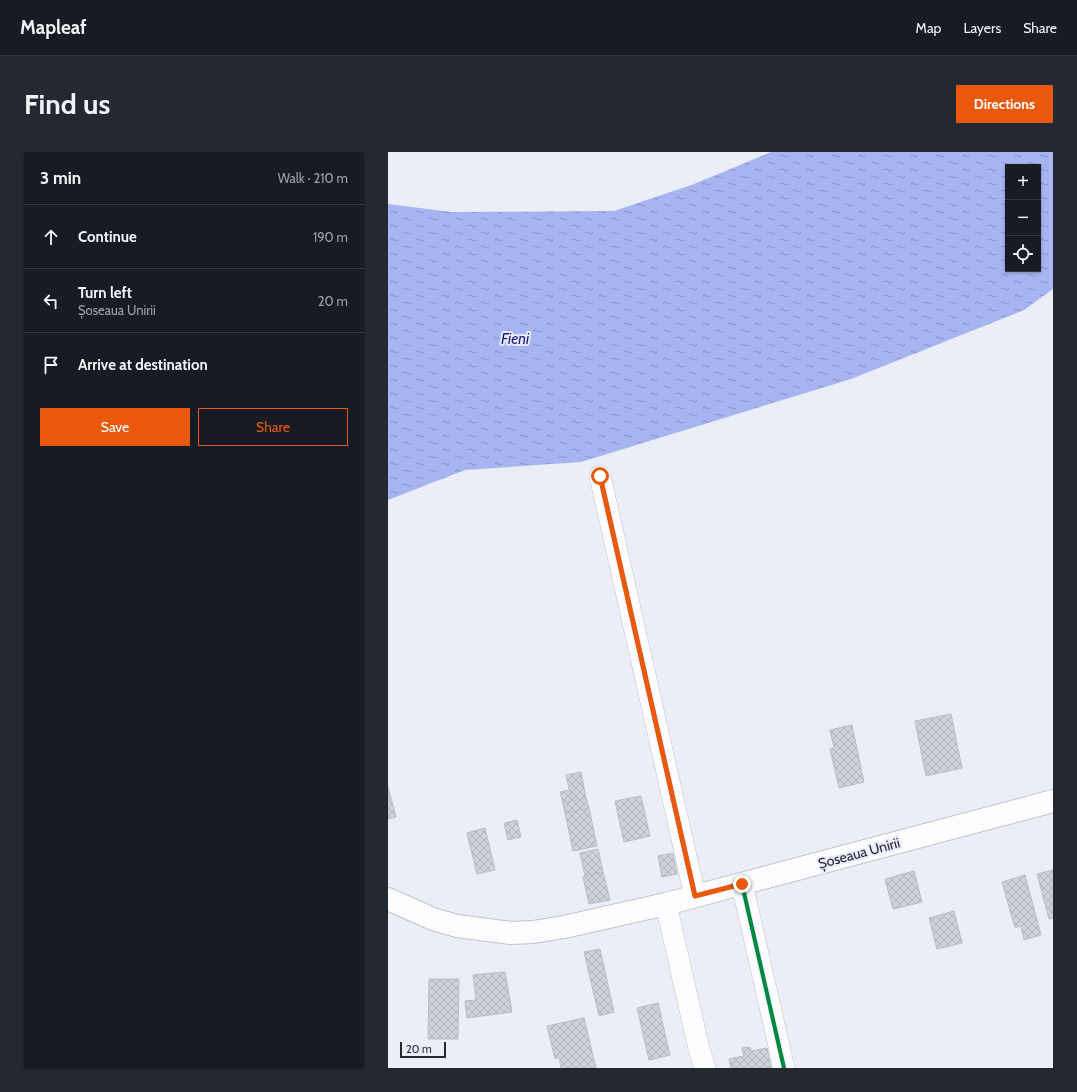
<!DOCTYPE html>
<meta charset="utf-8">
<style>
body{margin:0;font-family:Cabin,sans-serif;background:#242831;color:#f1f3f6}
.controls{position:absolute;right:12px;top:12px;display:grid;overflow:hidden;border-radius:0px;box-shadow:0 1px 3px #0004}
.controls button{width:36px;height:36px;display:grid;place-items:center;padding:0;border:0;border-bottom:1px solid #363941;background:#171b24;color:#f1f3f6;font:20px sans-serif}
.scale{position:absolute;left:12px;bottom:10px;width:46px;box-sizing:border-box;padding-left:4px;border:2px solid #25272d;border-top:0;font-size:11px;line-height:14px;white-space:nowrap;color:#25272d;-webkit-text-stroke:3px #e6ebfc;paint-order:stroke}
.stop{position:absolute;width:12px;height:12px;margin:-9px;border:3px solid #ea580c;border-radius:50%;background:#fff}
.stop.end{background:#ea580c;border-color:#fff;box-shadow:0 1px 4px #0008}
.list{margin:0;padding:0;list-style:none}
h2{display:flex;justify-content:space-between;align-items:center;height:52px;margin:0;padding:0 16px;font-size:17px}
h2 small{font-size:13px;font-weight:400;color:#9ea1a6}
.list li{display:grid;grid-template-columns:26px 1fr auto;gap:12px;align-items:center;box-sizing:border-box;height:64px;padding:0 16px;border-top:1px solid #363941}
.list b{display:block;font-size:15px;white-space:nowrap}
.list p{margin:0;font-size:13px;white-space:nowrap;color:#9ea1a6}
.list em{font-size:13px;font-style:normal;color:#9ea1a6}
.actions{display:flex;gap:8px;padding:12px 16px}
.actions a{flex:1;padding:9px 0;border:1px solid #ea580c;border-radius:0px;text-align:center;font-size:14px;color:#ea580c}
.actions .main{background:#ea580c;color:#fff}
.icon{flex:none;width:22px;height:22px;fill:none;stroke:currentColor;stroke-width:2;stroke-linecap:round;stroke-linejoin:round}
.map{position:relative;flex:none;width:665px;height:916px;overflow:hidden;border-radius:0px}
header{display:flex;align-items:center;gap:24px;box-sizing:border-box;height:56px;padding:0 20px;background:#171b24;border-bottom:1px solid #363941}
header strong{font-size:19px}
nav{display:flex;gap:22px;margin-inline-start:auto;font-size:14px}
.intro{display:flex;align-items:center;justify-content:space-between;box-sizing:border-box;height:96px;padding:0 24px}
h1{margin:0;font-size:28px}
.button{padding:10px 18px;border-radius:0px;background:#ea580c;color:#fff;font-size:14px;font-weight:700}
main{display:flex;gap:24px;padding:0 24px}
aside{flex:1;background:#171b24;border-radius:0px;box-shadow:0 1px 3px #0004}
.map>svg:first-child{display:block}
.water{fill:url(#water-ripples);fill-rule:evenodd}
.building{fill:url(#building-cross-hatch);stroke:#babcc3}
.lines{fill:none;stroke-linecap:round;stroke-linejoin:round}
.minor-casing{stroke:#c0c3c9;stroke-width:22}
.major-casing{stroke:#c0c3c9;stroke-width:24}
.minor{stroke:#fcfcfe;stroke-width:21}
.major{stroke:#fcfcfe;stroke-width:22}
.cycleway-casing{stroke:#e6ebfc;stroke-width:6}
.cycleway{stroke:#00873e;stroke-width:4}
.route{stroke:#ea580c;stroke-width:5}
.labels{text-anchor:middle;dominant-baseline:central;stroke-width:4;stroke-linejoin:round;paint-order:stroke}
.street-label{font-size:14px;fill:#25272d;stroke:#e6ebfc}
.water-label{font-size:15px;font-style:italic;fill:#1a1876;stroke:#e6ebfc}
</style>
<header>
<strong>Mapleaf</strong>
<nav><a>Map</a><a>Layers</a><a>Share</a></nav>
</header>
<div class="intro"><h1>Find us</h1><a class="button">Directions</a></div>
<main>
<aside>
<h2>3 min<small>Walk · 210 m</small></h2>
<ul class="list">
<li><svg class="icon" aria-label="ahead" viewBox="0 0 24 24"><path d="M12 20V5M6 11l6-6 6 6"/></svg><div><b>Continue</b></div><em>190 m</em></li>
<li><svg class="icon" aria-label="left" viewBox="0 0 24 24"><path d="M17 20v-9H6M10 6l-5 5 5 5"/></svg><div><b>Turn left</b><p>Șoseaua Unirii</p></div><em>20 m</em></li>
<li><svg class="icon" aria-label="arrive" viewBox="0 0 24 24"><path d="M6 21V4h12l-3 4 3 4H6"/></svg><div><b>Arrive at destination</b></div></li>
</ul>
<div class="actions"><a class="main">Save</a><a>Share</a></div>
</aside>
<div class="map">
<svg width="665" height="916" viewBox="0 0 665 916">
<defs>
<pattern id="water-ripples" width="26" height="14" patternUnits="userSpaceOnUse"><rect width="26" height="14" fill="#a6b5f1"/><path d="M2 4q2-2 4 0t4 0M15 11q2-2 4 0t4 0" fill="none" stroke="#8793c4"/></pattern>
<pattern id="building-cross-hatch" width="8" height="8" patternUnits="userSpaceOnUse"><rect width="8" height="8" fill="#d0d2d9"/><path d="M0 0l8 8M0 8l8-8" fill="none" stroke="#b2b4bb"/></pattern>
</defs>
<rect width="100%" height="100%" fill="#ebeef7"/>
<path class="water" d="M383,0H665V137L636,158L463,227L193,310L77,318L0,348V52L63,60L226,59L306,32ZM620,15H650V117H620Z"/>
<g class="building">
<path d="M563,562L574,616L538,624L527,569Z"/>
<path d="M464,573L476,630L451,636L442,597L446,596L442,578Z"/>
<path d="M193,620L198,646L184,649L178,623Z"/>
<path d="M0,635L8,665L0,667Z"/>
<path d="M182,638L184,649L175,651L172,640Z"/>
<path d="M253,644L262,684L236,690L227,649Z"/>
<path d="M198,646L201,656L177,661L175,651Z"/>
<path d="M201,656L209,694L185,699L177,661Z"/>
<path d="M129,668L133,685L120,688L116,671Z"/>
<path d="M97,676L107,718L89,722L79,681Z"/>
<path d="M210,697L215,720L197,724L192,701Z"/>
<path d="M285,701L289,722L274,725L270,704Z"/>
<path d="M665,718V766L661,767L649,722Z"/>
<path d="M526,719L534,750L505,757L497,727Z"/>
<path d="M215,720L222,748L201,752L195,725Z"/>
<path d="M637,723L653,783L636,788L633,774L627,776L614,730Z"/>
<path d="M566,759L574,791L549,797L541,766Z"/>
<path d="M212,797L226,860L211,864L196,800Z"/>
<path d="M117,820L124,860L79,866L77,849L88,848L85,823Z"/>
<path d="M41,827H71L70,887H40Z"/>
<path d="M270,851L282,903L261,908L249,856Z"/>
<path d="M196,866L208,916H173L171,905L167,907L159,874Z"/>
<path d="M362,895L363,899L379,896L383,916H343L341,907L356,904L354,896Z"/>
</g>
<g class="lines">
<defs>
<g id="minor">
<path d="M212,324L307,744"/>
<path d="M354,732L396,916"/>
<path d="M278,752L311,897L317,916"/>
</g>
<path id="major" d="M0,747L45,767L69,774L123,781L145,780L176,775L278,752L665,649"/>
</defs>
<use href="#minor" class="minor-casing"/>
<use href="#major" class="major-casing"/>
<use href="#minor" class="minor"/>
<use href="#major" class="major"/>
<defs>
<g id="cycleway">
<path d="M212,324L307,744"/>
<path d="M354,732L396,916"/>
</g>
</defs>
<use href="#cycleway" class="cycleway-casing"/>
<use href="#cycleway" class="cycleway"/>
</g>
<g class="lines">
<path class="route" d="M212,324L307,744L354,732"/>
</g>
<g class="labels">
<g class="street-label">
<text transform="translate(471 701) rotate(-15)">Șoseaua Unirii</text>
</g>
<g class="water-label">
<text x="127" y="187">Fieni</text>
</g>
</g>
</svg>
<div class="controls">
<button>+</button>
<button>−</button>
<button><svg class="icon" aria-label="locate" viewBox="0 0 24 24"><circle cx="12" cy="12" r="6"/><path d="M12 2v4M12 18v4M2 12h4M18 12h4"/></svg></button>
</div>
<div class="scale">20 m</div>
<div class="stop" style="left:212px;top:324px"></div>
<div class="stop end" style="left:354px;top:732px"></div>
</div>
</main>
